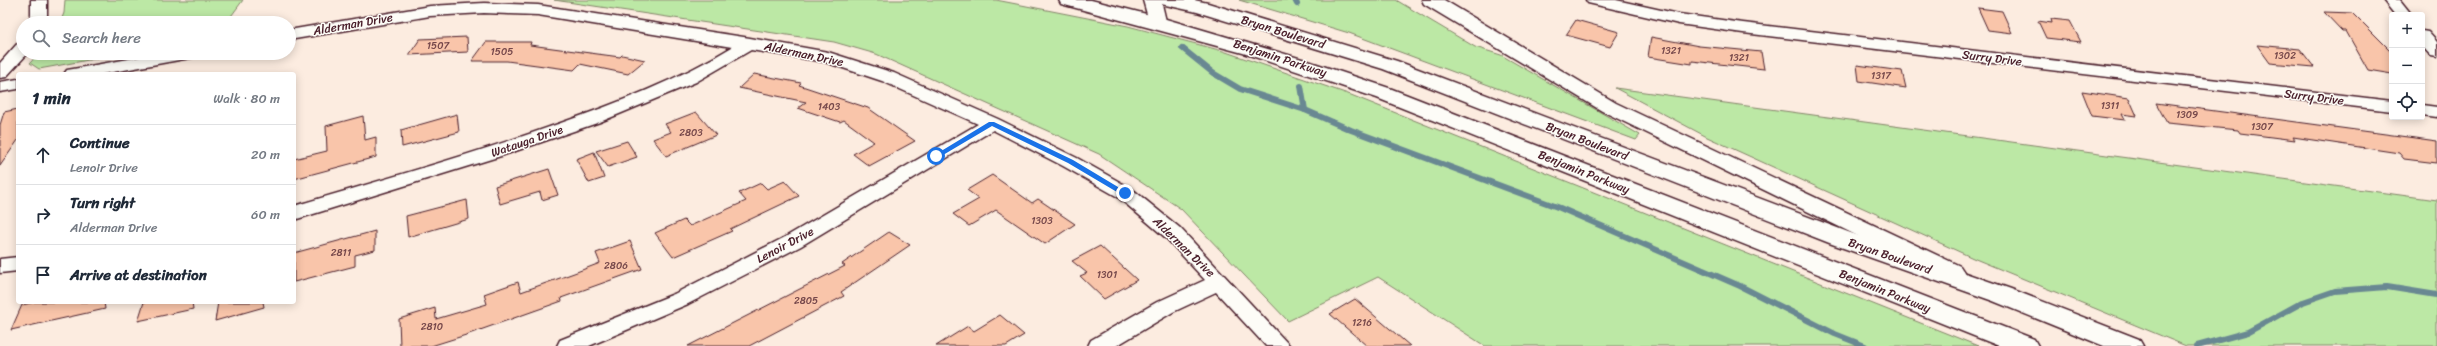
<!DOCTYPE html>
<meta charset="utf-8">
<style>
body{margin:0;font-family:Sriracha,sans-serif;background:#f6f6f7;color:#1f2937}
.controls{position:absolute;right:12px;top:12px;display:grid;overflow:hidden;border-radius:4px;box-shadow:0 2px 10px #0003}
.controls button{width:36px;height:36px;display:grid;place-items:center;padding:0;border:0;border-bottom:1px solid #e0e1e3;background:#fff;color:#1f2937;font:20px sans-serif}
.stop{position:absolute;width:12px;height:12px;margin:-9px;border:3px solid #1a73e8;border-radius:50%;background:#fff}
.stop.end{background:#1a73e8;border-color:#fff;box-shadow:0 1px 4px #0008}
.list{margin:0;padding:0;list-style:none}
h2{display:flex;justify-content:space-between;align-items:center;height:52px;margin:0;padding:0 16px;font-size:17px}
h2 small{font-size:13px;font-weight:400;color:#747a83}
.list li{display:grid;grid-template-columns:26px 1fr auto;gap:12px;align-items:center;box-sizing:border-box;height:60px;padding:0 16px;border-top:1px solid #e0e1e3}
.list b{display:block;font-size:15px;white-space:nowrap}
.list p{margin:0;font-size:13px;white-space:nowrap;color:#747a83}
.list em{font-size:13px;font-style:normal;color:#747a83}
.icon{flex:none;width:22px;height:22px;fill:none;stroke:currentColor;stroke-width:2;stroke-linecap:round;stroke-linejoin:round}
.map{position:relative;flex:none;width:2437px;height:346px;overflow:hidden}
.search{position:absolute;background:#fff;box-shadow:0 2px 10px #0003;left:16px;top:16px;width:280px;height:44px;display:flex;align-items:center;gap:10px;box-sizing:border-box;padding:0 14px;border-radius:22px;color:#747a83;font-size:15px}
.panel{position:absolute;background:#fff;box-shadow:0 2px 10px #0003;left:16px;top:72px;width:280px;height:232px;border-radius:4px}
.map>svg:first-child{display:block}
.green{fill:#bce8a5;stroke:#838468}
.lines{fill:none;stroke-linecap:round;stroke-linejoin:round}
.stream{stroke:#698892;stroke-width:6}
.building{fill:#f9c5aa;stroke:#4a1f2b}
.street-casing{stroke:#4a1f2b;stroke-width:3}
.primary-casing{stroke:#4a1f2b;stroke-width:3}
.highway-casing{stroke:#4a1f2b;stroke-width:3}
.street{fill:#fdfcf7;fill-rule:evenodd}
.primary{fill:#fdfcf7;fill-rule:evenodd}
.highway{fill:#fdfcf7;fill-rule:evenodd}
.route{fill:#1a73e8}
.labels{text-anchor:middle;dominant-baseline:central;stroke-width:3;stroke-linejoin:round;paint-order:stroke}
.number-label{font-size:10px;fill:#76484b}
.street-label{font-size:12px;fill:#4a1f2b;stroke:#fdfcf7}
</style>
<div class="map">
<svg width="2437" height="346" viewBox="0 0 2437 346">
<rect width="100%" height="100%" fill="#fcece0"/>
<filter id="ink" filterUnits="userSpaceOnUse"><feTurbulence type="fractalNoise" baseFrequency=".025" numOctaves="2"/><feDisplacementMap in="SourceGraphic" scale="8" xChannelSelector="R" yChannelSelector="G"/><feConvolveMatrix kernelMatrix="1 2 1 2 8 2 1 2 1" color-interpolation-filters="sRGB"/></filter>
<g filter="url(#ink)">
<g class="green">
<path d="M65,0H243L226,23H60L64,13Z"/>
<path d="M554,0H996L1128,26L1223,51L1351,95L1978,346H1485L1378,277L1288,321L1181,209L1099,154L876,54L834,42Z"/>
<path d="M1239,0H1396L1475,47L1501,55L1640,135L1636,140L1349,33Z"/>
<path d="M39,53H127L39,69L30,63Z"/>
<path d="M1615,88L2437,200V346H2186L1973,258L1707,137Z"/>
</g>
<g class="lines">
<g class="stream">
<path d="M1295,0L1297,4"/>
<path d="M1182,48L1213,73L1240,89L1305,110L1351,130L1560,208L1740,286L1835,334L1865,346"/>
<path d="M1301,86L1305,110"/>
<path d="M2197,346L2248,332L2303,302L2335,291L2387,287L2437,295"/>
</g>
</g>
<g class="building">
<path d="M1978,8L2002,11L2012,33L1988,30Z"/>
<path d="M2324,12L2353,13L2392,52V74L2368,70L2346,31H2342Z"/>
<path d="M2051,19L2070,21L2081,42L2046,38L2038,21L2052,23Z"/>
<path d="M1576,20L1619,32L1610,47L1566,35Z"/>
<path d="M467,37L468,52L409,55L420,39Z"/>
<path d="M1651,37L1699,46L1761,52L1764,69L1692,61V64L1648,57Z"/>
<path d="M486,42H531L530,45L620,57L622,55L645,60L628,74L580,64L574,70L507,61H472Z"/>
<path d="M2257,45L2300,49L2314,67L2270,63Z"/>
<path d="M1857,65L1902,71L1906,88L1859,81Z"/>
<path d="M754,74L801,83L799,85L868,108L915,141L869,166L853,154L874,142L844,120L840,122L798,108L806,102L739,88Z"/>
<path d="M2082,91L2129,98L2137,116L2122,114L2125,120L2092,116Z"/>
<path d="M2156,103L2437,141V163L2404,159L2399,153L2293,137L2295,140L2240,133L2238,130L2167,123Z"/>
<path d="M18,109V140L0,166V125L4,112Z"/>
<path d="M696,112L716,135L666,156L653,139L671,132L665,124Z"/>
<path d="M457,114L459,132L402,147L401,130Z"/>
<path d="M363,116L365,140L376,137V157L294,179V159L327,151L326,126Z"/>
<path d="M627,141L637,157L608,167L596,151Z"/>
<path d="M594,152L604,178L589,183L576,159Z"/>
<path d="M549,169L558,195L542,200L540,192L500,204L495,186Z"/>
<path d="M992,175L1032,203L1038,199L1075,224L1045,244L996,210L969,226L953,214L979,199L967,190Z"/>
<path d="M785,181L799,196L730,229L732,231L673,257L655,233L684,220L690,226L746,201L739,193L761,183L767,189Z"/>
<path d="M467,200L469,219L408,237L406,216Z"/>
<path d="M375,231V250L355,255V266L294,282V253Z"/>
<path d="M889,232L910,245L841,292L844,296L749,346H688L845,266L842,264Z"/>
<path d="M630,241L642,269L561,298L562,301L466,335L431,346H400L399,319L435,308L436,319L487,304L484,294L518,282L521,292L574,273L600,263L596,253Z"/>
<path d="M1100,246L1137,280L1104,299L1080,276L1087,273L1072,261Z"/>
<path d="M1355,299L1410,346H1367L1330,314Z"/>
<path d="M35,302H104L105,309L11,330L22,305Z"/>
<path d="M144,302H192L193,309L138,321Z"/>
<path d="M218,302H263L264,307L215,321Z"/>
<path d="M1000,315L1024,335L1006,346H936L968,326L974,331Z"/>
</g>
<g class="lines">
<defs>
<g id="street">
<path d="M31,0H47V15L44,23H28L31,15Z"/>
<path d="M1586,0H1616L1679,14L1743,23L2392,101V111L1743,33L1679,24L1588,3Z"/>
<path d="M2383,0H2400L2412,15H2395Z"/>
<path d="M484,3L538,5L750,38L828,52L894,73L998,119L1077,158L1132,189L1180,228L1290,346H1266L1216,292L1173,312L1116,346H1088L1091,340L1157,302L1205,280L1166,238L1118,197L1063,166L993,130L801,246L688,304L589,346H557L560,340L674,294L787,236L978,124L882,81L825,62L751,50L696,82L600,122L501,156L294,220V206C382,180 471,155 558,124C618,103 678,80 732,47L538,15L484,13L430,16L289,40V30L430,6Z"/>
<path d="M2422,31L2428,32L2437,42V57L2431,56L2422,46Z"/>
<path d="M23,43V53H28L6,77L0,78V63L17,44Z"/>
<path d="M162,53H198L196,57L190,58L102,74H64L67,70L73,69Z"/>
<path d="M18,79V89L0,92V82Z"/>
<path d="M2422,105L2437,107V117L2422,115Z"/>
<path d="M18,257V271L0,273V259Z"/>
</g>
<g id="primary">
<path d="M1143,0H1161L1166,21L1164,25H1150Z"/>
<path d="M1422,0H1444L1616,103L1960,266L1964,272L1960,278L1952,280L1944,278L1602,111L1424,4Z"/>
</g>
<g id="highway">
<path d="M1059,0H1091L1166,19L1302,59L1392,89L2034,339L2038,346H1999L1377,98L1243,53L1061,4Z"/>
<path d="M1159,0H1194L1208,3L1397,61L1848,232L2011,289L2139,339L2143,346H2104L1993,301L1832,244L1383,69L1197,12L1161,4Z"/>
</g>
</defs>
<use href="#street" class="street-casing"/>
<use href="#primary" class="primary-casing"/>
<use href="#highway" class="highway-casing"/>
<use href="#street" class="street"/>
<use href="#primary" class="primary"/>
<use href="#highway" class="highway"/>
</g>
</g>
<path class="route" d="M989,122H994L1073,160L1128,193L1122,195L1068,163L992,126L938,158L933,156Z"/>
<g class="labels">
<g class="number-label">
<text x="438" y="46">1507</text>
<text x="1671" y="51">1321</text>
<text x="502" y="52">1505</text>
<text x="2285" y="56">1302</text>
<text x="1739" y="58">1321</text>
<text x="1881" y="76">1317</text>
<text x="2110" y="106">1311</text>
<text x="829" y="107">1403</text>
<text x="2187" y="115">1309</text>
<text x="2262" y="127">1307</text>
<text x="691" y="133">2803</text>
<text x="1042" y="221">1303</text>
<text x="341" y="253">2811</text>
<text x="616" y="266">2806</text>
<text x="1107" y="275">1301</text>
<text x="806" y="301">2805</text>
<text x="1362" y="323">1216</text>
<text x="432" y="327">2810</text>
</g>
<g class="street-label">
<text transform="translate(353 24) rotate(-10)">Alderman Drive</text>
<text transform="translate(1283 32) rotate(17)">Bryan Boulevard</text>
<text transform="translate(804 54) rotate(12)">Alderman Drive</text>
<text transform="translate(1280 58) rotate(18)">Benjamin Parkway</text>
<text transform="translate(1992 58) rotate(7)">Surry Drive</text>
<text transform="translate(2314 97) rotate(7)">Surry Drive</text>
<text transform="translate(527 141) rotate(-19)">Watauga Drive</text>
<text transform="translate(1587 141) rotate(21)">Bryan Boulevard</text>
<text transform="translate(1584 172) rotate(22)">Benjamin Parkway</text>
<text transform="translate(785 245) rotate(-28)">Lenoir Drive</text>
<text transform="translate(1184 247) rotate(44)">Alderman Drive</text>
<text transform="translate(1890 256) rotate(19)">Bryan Boulevard</text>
<text transform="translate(1885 291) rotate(22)">Benjamin Parkway</text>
</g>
</g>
</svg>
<div class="controls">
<button>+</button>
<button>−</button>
<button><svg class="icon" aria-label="locate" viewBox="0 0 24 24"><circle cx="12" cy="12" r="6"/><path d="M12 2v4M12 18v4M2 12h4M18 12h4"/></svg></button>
</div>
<div class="stop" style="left:936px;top:156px"></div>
<div class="stop end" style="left:1125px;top:193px"></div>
<div class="search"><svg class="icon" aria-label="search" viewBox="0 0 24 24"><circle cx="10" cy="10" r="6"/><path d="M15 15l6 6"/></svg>Search here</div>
<section class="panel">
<h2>1 min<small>Walk · 80 m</small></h2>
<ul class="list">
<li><svg class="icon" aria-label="ahead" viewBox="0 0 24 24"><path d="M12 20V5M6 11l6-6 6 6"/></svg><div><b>Continue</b><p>Lenoir Drive</p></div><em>20 m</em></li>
<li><svg class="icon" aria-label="right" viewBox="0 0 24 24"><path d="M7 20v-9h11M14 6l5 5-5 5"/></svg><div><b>Turn right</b><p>Alderman Drive</p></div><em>60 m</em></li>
<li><svg class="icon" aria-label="arrive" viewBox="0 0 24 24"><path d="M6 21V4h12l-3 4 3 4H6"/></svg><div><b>Arrive at destination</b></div></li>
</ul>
</section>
</div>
